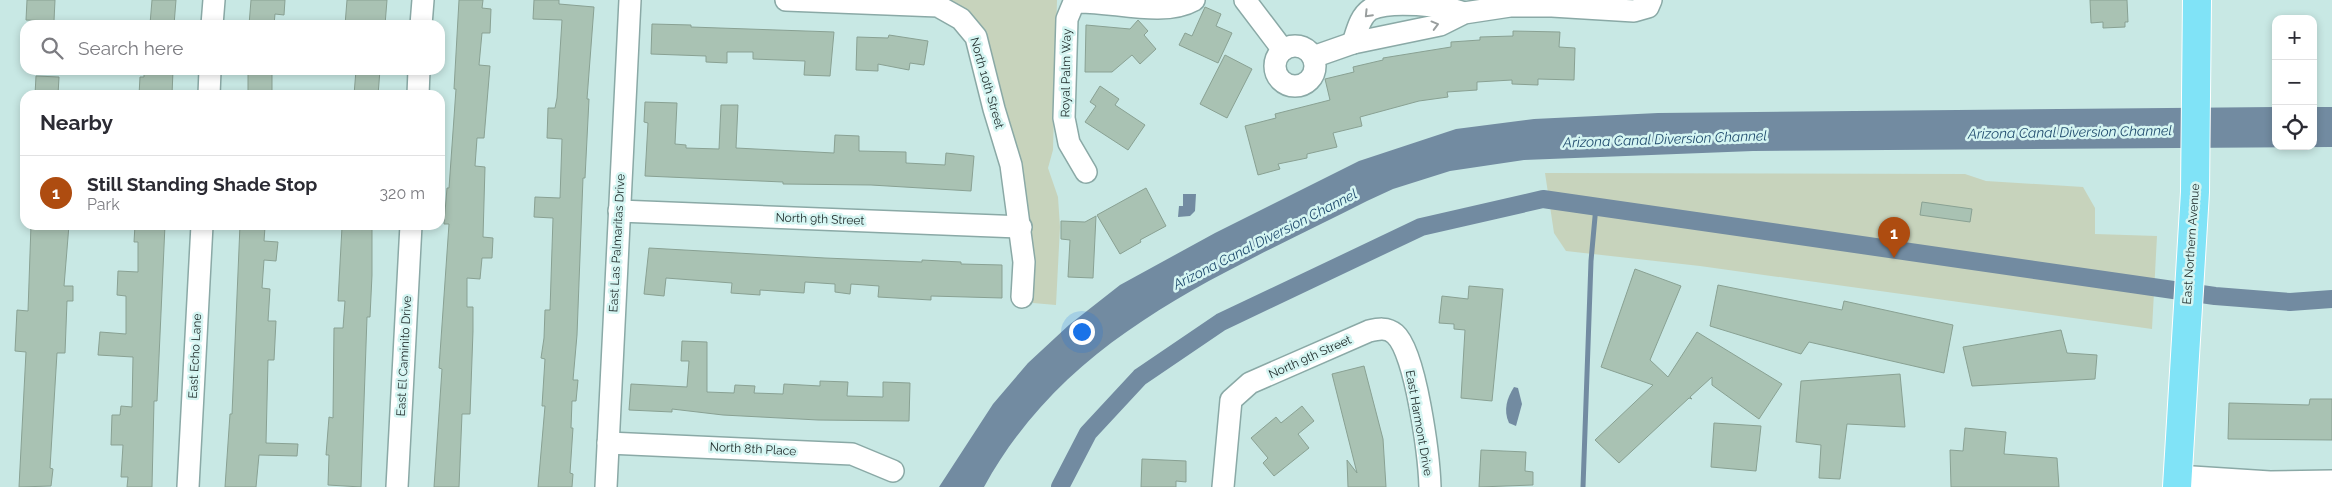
<!DOCTYPE html>
<meta charset="utf-8">
<style>
body{margin:0;font-family:Raleway,sans-serif;background:#f7f7f7;color:#2b2b33}
.controls{position:absolute;right:15px;top:15px;display:grid;overflow:hidden;border-radius:10px;box-shadow:0 2px 8px #0003}
.controls button{width:45px;height:45px;display:grid;place-items:center;padding:0;border:0;border-bottom:1px solid #e1e1e2;background:#fff;color:#2b2b33;font:25px sans-serif}
.you{position:absolute;left:1081px;top:331px;width:18px;height:18px;margin:-12px;border:4px solid #fff;border-radius:50%;background:#1a73e8;box-shadow:0 0 0 8px #1a73e833}
.badge{display:grid;place-items:center;width:32px;height:32px;border-radius:50%;background:#ae4c10;color:#fff;font-size:16px;font-weight:700}
.pin{position:absolute;translate:-50% -41px;filter:drop-shadow(0 1px 2px #0008)}
.pin::after{content:'';position:absolute;top:26px;width:18px;height:15px;background:inherit;clip-path:polygon(0 0,100% 0,50% 100%)}
.list{margin:0;padding:0;list-style:none}
h2{display:flex;justify-content:space-between;align-items:center;height:65px;margin:0;padding:0 20px;font-size:21px}
h2 small{font-size:16px;font-weight:400;color:#7c7c81}
.list li{display:grid;grid-template-columns:32px 1fr auto;gap:15px;align-items:center;box-sizing:border-box;height:75px;padding:0 20px;border-top:1px solid #e1e1e2}
.list b{display:block;font-size:19px;white-space:nowrap}
.list p{margin:0;font-size:16px;white-space:nowrap;color:#7c7c81}
.list em{font-size:16px;font-style:normal;color:#7c7c81}
.icon{flex:none;width:28px;height:28px;fill:none;stroke:currentColor;stroke-width:2;stroke-linecap:round;stroke-linejoin:round}
.map{position:relative;flex:none;width:2332px;height:487px;overflow:hidden}
.search{position:absolute;background:#fff;box-shadow:0 2px 8px #0003;left:20px;top:20px;width:425px;height:55px;display:flex;align-items:center;gap:12px;box-sizing:border-box;padding:0 18px;border-radius:15px;color:#7c7c81;font-size:19px}
.panel{position:absolute;background:#fff;box-shadow:0 2px 8px #0003;left:20px;top:90px;width:425px;height:140px;border-radius:15px}
.map>svg:first-child{display:block}
.green{fill:#c7d3bc}
.water{fill:#728ba1}
.lines{fill:none;stroke-linecap:round;stroke-linejoin:round}
.stream{stroke:#728ba1;stroke-width:5}
.canal{stroke:#728ba1;stroke-width:18}
.building{fill:#a9c2b3;stroke:#89a193}
.minor-casing{stroke:#8aa9a6;stroke-width:24}
.major-casing{stroke:#fff;stroke-width:30}
.minor{stroke:#fff;stroke-width:21}
.major{stroke:#80e3f7;stroke-width:28}
.oneway{stroke:#999e9e}
.labels{text-anchor:middle;dominant-baseline:central;stroke-width:5;stroke-linejoin:round;paint-order:stroke}
.street-label{font-size:12px;fill:#1c2827;stroke:#d5f5f2}
.water-label{font-size:14px;font-style:italic;fill:#224d6f;stroke:#d5f5f2}
</style>
<div class="map">
<svg width="2332" height="487" viewBox="0 0 2332 487">
<rect width="100%" height="100%" fill="#c8e8e4"/>
<g class="green">
<path d="M943,0H1057L1053,150L1048,168L1058,197L1060,227L1056,305L1033,303L1030,229L988,49Z"/>
<path d="M1545,173L1965,174L1986,181L2083,187L2095,208V234L2157,236L2152,329L1700,266L1566,251L1554,233Z"/>
</g>
<g class="water">
<path d="M2276,107V146H2313V107H2332V147L1753,151L1524,160L1450,171L1393,189L1367,201C1220,276 1068,334 984,487H939L993,404L1028,363L1069,325L1120,285L1215,233L1359,161L1456,129L1534,119L1658,113Z"/>
<path d="M1183,194H1196L1195,211L1190,216L1178,217L1179,206H1183Z"/>
<path d="M1514,387L1518,388L1522,404L1516,426L1509,423C1503,410 1507,398 1514,387Z"/>
</g>
<g class="lines">
<path class="stream" d="M1583,487L1591,261L1596,206"/>
<path class="canal" d="M1060,487L1088,433L1140,377L1221,322L1421,227L1543,199L2215,296L2290,302L2332,299"/>
</g>
<g class="building">
<path d="M27,0H55L54,21L26,20Z"/>
<path d="M152,0H176L174,25L150,24Z"/>
<path d="M251,0H285L284,15L275,14L274,25H249Z"/>
<path d="M347,0H387L385,25H345Z"/>
<path d="M459,0H483L482,8L491,9L490,33H482L479,65L490,66L484,138H477L475,166L485,167L483,237L493,238L492,258H482L480,279L467,278V307H473V331L470,414H462L459,487H434L442,369L439,368L449,224H444L447,188H449L456,89H454Z"/>
<path d="M534,0H559V4L594,7L587,99H589L585,178H583L577,335L573,380H578L576,401H572L571,428H573L570,473L573,474L572,487H538L545,406H542L545,359L541,358L544,338L545,310H550L553,218L534,217L535,197L560,198L562,139L547,138L548,108H555L557,98L562,20L533,19Z"/>
<path d="M2090,0H2127L2128,22H2125V27L2103,28V22L2091,23Z"/>
<path d="M1205,7L1221,14L1216,26L1232,33L1218,63L1179,45L1185,33L1192,36Z"/>
<path d="M1138,20L1148,31L1144,35L1156,49L1140,64L1132,55L1112,72H1085L1086,25L1130,29Z"/>
<path d="M652,24L691,25V27L834,32L830,76L804,75L805,61L753,59V52H727V63L706,62V56L651,54Z"/>
<path d="M1513,31L1560,32L1559,47L1575,48L1574,80L1538,79V85L1512,84V80L1477,82V90L1447,92L1448,97L1419,101L1360,117L1362,126L1333,133L1337,147L1307,154V158L1278,164L1280,169L1258,175L1245,126L1276,118L1275,114L1330,100L1325,79L1354,72L1353,67L1383,60V58L1451,47V42L1480,40V37L1513,36Z"/>
<path d="M889,35L928,41L924,65L910,63L909,70L878,64V71L856,70L857,37L888,38Z"/>
<path d="M1225,55L1252,69L1227,118L1200,104Z"/>
<path d="M144,70H173L172,95H139L140,77H144Z"/>
<rect x="248" y="70" width="24" height="25"/>
<path d="M356,70H380L378,95H354Z"/>
<path d="M36,76L59,77L58,95H35Z"/>
<path d="M1100,86L1119,99L1115,105L1145,125L1128,150L1085,122L1096,106L1090,102Z"/>
<path d="M645,102L677,103L675,144L686,145V148L719,149L721,105H738L736,148L834,153L835,135L859,136V151L906,152V163L945,165L946,153L974,156L971,191L871,185L783,184V182L645,176L648,123L644,122Z"/>
<path d="M1146,188L1166,226L1140,240L1141,242L1120,254L1097,215Z"/>
<path d="M1922,202L1972,209L1970,222L1920,215Z"/>
<path d="M1096,216L1093,278L1068,277L1070,240L1061,239V221L1085,222Z"/>
<path d="M31,225H69L64,286H73V301H67L65,353H57L50,468L53,469L51,486L19,487L26,352L15,351L17,310L28,311Z"/>
<path d="M135,225H165L157,401H154L152,487H127L128,477H121L123,445H111L112,415H120L121,406L132,407L133,357L98,355L100,332L126,334V296L117,295L118,271L138,272V242H134Z"/>
<path d="M240,225L265,227L264,241L278,242L276,261L264,260L262,288L270,289L268,321H276L274,360H268L266,443L298,444L297,456L259,455L256,487H225L230,414H232Z"/>
<path d="M342,227L372,228V275L370,317H367L361,487L328,485L329,455H326L329,417L333,418L334,328H343L345,301H338Z"/>
<path d="M649,248L825,258L922,262V260L961,262V264L1002,265V298L931,296V300L878,297L879,286L851,284L850,294L835,292V284L805,282L804,293L760,290V295L731,293L732,283L666,278L664,296L644,294Z"/>
<path d="M1635,269L1681,286L1650,360L1668,377L1697,332L1782,384L1759,419L1712,385V377L1690,397L1692,399L1689,398L1619,463L1595,440L1653,385L1601,367Z"/>
<path d="M1718,285L1842,310L1844,301L1953,325L1944,373L1809,342L1801,354L1710,326Z"/>
<path d="M1469,286L1503,289L1492,401L1461,398L1465,330L1454,329V324L1439,323L1442,296L1468,299Z"/>
<path d="M2061,330L2067,353L2097,355L2095,379L1972,386L1963,347Z"/>
<path d="M682,341L707,342V392L734,393L735,385L755,386L754,393L783,394L784,384L820,386V381L848,382L847,396L883,397V382L910,383L909,421L818,420L723,415L672,409V412L629,410L631,384L687,387L689,361H681Z"/>
<path d="M1364,366L1383,439L1386,487H1348L1347,460L1357,473L1332,374Z"/>
<path d="M1900,374L1905,427L1847,424L1840,479L1819,478L1821,445L1796,442L1801,381Z"/>
<path d="M2310,399H2332V440L2228,439L2229,403L2309,405Z"/>
<path d="M1302,406L1314,421L1298,434L1309,448L1274,476L1263,463L1268,458L1251,438L1276,417L1281,423Z"/>
<path d="M1714,423L1761,426L1756,471L1711,467Z"/>
<path d="M1965,428L2006,432L2004,454L2057,458L2059,487H1951L1950,450L1963,451Z"/>
<path d="M1481,450L1526,452L1525,471L1533,472V485L1479,487Z"/>
<path d="M1142,459L1186,461V482L1176,481V487H1141Z"/>
</g>
<g class="lines">
<defs>
<g id="minor">
<path d="M786,0L938,6L961,19L976,37L994,109L1011,165L1024,262L1022,297"/>
<path d="M1245,0L1283,50"/>
<path d="M212,25L214,0"/>
<path d="M421,25L423,0"/>
<path d="M1353,43C1357,31 1360,16 1371,9C1392,0 1442,5 1464,13"/>
<circle cx="1295" cy="66" r="20"/>
<path d="M1313,57L1353,43L1440,25L1464,13L1510,6H1552L1634,11L1648,7L1651,0"/>
<path d="M209,95L210,70"/>
<path d="M418,95L419,70"/>
<path d="M1086,172L1069,143L1064,118L1067,19L1074,2C1111,0 1162,18 1194,0"/>
<path d="M619,211L1021,227"/>
<path d="M608,443L852,454L893,471"/>
<path d="M2177,476L2270,482L2332,481"/>
<path d="M188,487L202,225"/>
<path d="M397,487L411,225"/>
<path d="M606,487L630,0"/>
<path d="M1223,487L1231,400L1250,383L1369,331C1378,329 1387,327 1395,334C1416,352 1429,457 1430,487"/>
</g>
<path id="major" d="M2177,487L2195,192L2197,0"/>
</defs>
<use href="#minor" class="minor-casing"/>
<use href="#major" class="major-casing"/>
<use href="#minor" class="minor"/>
<use href="#major" class="major"/>
</g>
<defs><path id="oneway-chevron" d="M-2-3.5L2.5 0L-2 3.5" fill="none" stroke-width="1.6" stroke-linecap="round" stroke-linejoin="round" transform="scale(1.25)"/></defs>
<g class="oneway">
<use href="#oneway-chevron" transform="translate(1368 14) rotate(134)"/>
<use href="#oneway-chevron" transform="translate(1435 25) rotate(-15)"/>
</g>
<g class="labels">
<g class="street-label">
<text transform="translate(1066 73) rotate(-89)">Royal Palm Way</text>
<text transform="translate(987 83) rotate(74)">North 10th Street</text>
<text transform="translate(820 219) rotate(2)">North 9th Street</text>
<text transform="translate(617 243) rotate(-87)">East Las Palmaritas Drive</text>
<text transform="translate(2191 244) rotate(-86)">East Northern Avenue</text>
<text transform="translate(195 356) rotate(-87)">East Echo Lane</text>
<text transform="translate(404 356) rotate(-87)">East El Caminito Drive</text>
<text transform="translate(1310 357) rotate(-24)">North 9th Street</text>
<text transform="translate(1419 423) rotate(80)">East Harmont Drive</text>
<text transform="translate(753 449) rotate(3)">North 8th Place</text>
</g>
<g class="water-label">
<text transform="translate(2070 132) rotate(-1)">Arizona Canal Diversion Channel</text>
<text transform="translate(1665 139) rotate(-2)">Arizona Canal Diversion Channel</text>
<text transform="translate(1265 239) rotate(-27)">Arizona Canal Diversion Channel</text>
</g>
</g>
</svg>
<div class="controls">
<button>+</button>
<button>−</button>
<button><svg class="icon" aria-label="locate" viewBox="0 0 24 24"><circle cx="12" cy="12" r="6"/><path d="M12 2v4M12 18v4M2 12h4M18 12h4"/></svg></button>
</div>
<div class="you"></div>
<div class="pin badge" style="left:1894px;top:258px">1</div>
<div class="search"><svg class="icon" aria-label="search" viewBox="0 0 24 24"><circle cx="10" cy="10" r="6"/><path d="M15 15l6 6"/></svg>Search here</div>
<section class="panel">
<h2>Nearby<small></small></h2>
<ul class="list">
<li><span class="badge">1</span><div><b>Still Standing Shade Stop</b><p>Park</p></div><em>320 m</em></li>
</ul>
</section>
</div>
